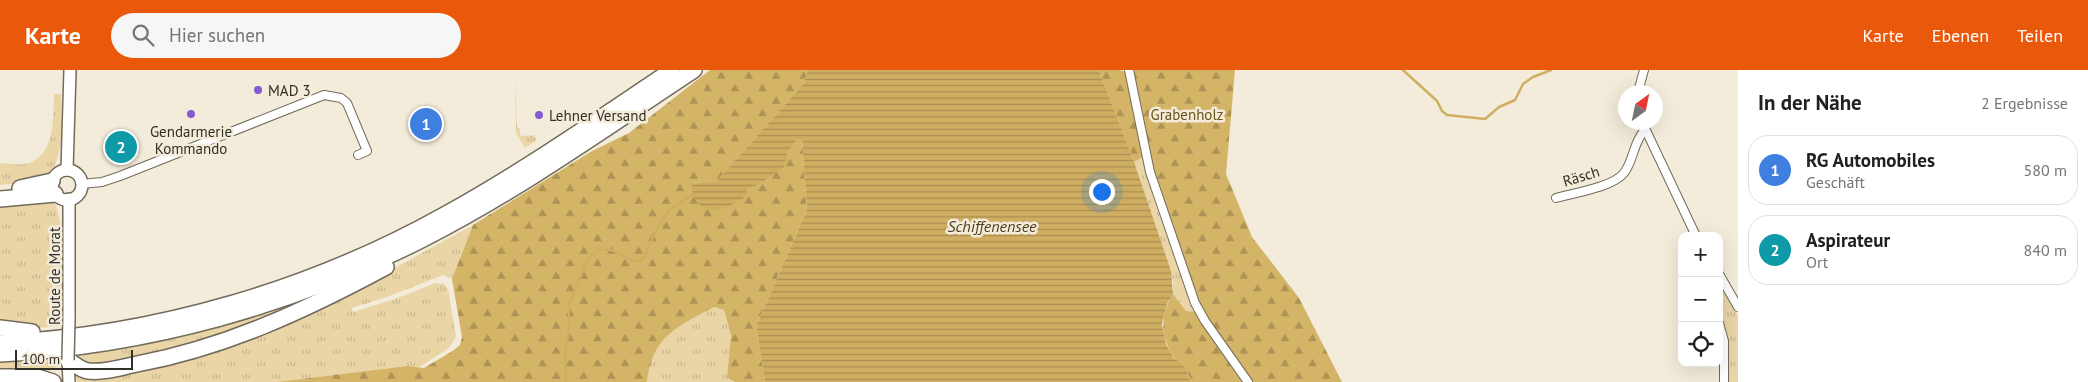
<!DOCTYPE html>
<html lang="de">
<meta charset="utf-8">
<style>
body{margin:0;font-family:"PT Sans",sans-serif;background:#f6f6f6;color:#202124}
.controls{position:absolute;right:15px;bottom:15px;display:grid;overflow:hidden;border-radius:10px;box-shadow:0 5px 20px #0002}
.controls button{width:45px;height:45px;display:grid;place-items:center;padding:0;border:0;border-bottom:1px solid #e0e0e0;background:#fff;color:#202124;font:25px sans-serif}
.compass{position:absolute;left:1618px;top:15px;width:45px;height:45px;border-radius:50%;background:#fff;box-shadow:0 5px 20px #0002;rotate:33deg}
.scale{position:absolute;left:15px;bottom:12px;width:118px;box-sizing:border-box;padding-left:5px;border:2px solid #322f28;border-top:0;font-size:14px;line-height:18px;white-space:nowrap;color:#322f28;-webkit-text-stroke:4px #f4ecda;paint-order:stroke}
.you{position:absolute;left:1101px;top:121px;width:18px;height:18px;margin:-12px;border:4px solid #fff;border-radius:50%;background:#1a73e8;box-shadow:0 0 0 8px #1a73e833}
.badge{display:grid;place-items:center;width:32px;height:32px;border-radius:50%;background:#ea580c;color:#fff;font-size:16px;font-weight:700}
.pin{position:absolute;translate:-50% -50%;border:2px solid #fff;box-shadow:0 1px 5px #0006}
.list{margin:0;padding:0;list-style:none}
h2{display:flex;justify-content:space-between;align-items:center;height:65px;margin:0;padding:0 20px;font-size:21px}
h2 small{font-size:16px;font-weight:400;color:#757577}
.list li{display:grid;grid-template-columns:32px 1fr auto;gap:15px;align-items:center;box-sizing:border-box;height:70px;margin:0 10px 10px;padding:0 10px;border:1px solid #e0e0e0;border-radius:20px}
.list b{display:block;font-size:19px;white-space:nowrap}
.list p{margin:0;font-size:16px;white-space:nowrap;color:#757577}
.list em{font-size:16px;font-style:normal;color:#757577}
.icon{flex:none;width:28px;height:28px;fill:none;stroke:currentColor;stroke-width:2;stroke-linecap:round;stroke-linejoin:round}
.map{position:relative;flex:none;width:1738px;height:312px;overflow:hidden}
header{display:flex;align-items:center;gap:30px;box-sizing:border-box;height:70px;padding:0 25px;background:#ea580c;color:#fff}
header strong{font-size:24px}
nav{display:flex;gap:28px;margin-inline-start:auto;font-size:18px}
.search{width:350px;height:45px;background:#f6f6f6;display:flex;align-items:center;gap:12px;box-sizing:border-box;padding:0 18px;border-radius:28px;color:#757577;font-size:19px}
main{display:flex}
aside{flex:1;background:#fff}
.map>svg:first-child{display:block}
.grass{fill:url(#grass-tufts)}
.forest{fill:url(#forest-firs)}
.water{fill:url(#water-rules)}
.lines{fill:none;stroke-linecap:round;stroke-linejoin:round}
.stream{stroke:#cfae62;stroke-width:2.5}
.street-casing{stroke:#726b5b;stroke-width:10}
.secondary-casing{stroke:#726b5b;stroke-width:14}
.highway-casing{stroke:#726b5b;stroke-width:18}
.street{stroke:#fff;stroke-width:8}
.secondary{stroke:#fff;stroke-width:11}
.highway{stroke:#fff;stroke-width:15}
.secondary-bridge-casing{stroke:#726b5b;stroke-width:14;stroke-linecap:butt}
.secondary-bridge{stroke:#fff;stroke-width:11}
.poi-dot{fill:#8459d2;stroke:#f4ecda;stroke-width:2}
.labels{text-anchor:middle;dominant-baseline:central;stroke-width:5;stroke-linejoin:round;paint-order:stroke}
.poi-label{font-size:15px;fill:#322f28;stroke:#f4ecda;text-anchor:start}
.park-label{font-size:15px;fill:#695319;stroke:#f4ecda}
.street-label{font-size:15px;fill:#322f28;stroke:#f4ecda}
.water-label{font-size:16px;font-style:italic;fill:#4b3d1c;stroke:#f4ecda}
</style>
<header>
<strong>Karte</strong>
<div class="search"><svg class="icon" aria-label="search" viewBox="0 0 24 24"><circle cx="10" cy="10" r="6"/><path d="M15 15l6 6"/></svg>Hier suchen</div>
<nav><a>Karte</a><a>Ebenen</a><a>Teilen</a></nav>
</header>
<main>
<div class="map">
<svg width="1738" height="312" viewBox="0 0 1738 312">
<defs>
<pattern id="grass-tufts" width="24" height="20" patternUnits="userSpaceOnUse" patternTransform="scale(1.25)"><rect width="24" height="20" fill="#ead5a7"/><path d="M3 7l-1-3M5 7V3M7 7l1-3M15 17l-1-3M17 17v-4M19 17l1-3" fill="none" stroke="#c9b790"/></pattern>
<pattern id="forest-firs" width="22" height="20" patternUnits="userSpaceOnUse" patternTransform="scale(1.25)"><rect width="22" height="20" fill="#d4b467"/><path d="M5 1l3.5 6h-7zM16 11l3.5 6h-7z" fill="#ad9355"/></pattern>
<pattern id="water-rules" width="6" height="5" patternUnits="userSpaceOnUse" patternTransform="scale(1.25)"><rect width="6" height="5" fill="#cfae62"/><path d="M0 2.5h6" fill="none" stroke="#a98e51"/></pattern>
</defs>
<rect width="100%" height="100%" fill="#f4ecda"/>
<g class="grass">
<path d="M515,0L517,58L520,59V66L534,65L537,70L525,78L516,63Z"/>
<path d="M54,24H61C61,47 68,99 39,109C27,113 13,114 0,115V93C8,93 16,95 24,94C56,89 53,48 54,24Z"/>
<path d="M1143,87L1156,136L1197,242L1186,241L1173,224V211L1134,92Z"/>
<path d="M52,130C68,144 60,232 62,256L36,258L0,253V133Z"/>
<path d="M473,155L452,209L443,205L390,226L352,238L353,242L395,229L435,213L444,214L448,219L456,267L449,278L418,298L407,296L277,312H77L76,308L75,312L76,285L214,257L285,236L348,223Z"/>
<path d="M1719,210L1738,246V312H1726C1725,277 1719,245 1719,210Z"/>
<path d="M714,237L724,240L731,265L727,308L735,312H647C652,266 677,257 714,237Z"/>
<path d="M63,286V292C43,309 25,305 0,305V292Z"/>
</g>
<g class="forest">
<path d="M710,0H808L804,13L717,111L692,113L748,118L787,84L798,69H802L807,140L756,256L765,312H735L727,308L731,265L724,240L714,237C677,257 652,266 647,312H277L407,296L424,298L454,280L460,275L462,267L452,209L473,155L592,81L629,63Z"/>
<path d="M1099,0H1120L1126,2L1143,87L1134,92Z"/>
<path d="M1133,0H1235L1226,104L1252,167L1299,228L1342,312H1252L1198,233L1163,136L1151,93Z"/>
<path d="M1173,224L1186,241L1197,242L1244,312H1191C1188,300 1180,296 1174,287C1160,267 1160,244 1173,224Z"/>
</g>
<path class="water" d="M808,0H1099L1134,92L1171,201L1173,224L1167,234L1162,254L1166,274L1174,288L1184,296L1191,312H765L756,256L807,140L802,69H798L787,84L784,97L757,115L748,118L743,129C736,132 727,138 720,139C701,142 691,130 692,113L717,111L804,13Z"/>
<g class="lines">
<g class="stream">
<path d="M1403,0L1437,31L1442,41L1447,45L1485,49L1499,37L1515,30L1523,14L1533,7L1551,0"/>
<path d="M566,312L565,283L569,260V235L587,190L597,180H613L634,191L641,190L645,186L655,162L669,140L693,124"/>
</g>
<defs>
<g id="street">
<path d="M1129,0L1150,102L1195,233L1205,251L1248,312"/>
<path d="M1638,22L1644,0"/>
<path d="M1642,52L1696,166"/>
<path d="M81,114L102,112L120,106L324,25L341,28L347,33L367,81L358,85"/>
<path d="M1556,128C1574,123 1613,117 1624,103C1634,90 1633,73 1644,61"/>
<path d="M1719,204L1738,237"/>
<path d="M1719,253L1724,271V312"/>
</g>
<g id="secondary">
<path d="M67,100L70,0"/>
<circle cx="67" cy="115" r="15"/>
<path d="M69,129V248"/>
<path d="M68,290L69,312"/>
</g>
<g id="highway">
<path d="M20,118L52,111"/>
<path d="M0,129L55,124"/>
<path d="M0,258L32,262"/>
<path d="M0,273C155,265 310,220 446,144C524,101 597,50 672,0"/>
<path d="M0,284C148,276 293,236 425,168C519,120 606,58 694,0"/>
<path d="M68,290C75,294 80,300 88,301C104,303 122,297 137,294C227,277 306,240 386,197"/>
<path d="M0,307H37L53,312"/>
</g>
</defs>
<use href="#street" class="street-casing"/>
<use href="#secondary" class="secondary-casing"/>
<use href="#highway" class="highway-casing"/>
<use href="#street" class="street"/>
<use href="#secondary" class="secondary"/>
<use href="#highway" class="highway"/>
<defs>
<path id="secondary-bridge" d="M68,290L69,248"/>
</defs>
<use href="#secondary-bridge" class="secondary-bridge-casing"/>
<use href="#secondary-bridge" class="secondary-bridge"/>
</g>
<g class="poi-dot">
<circle cx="258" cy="20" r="5"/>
<circle cx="191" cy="44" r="5"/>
<circle cx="539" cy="45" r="5"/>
</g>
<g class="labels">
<g class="poi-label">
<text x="268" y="20">MAD 3</text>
<text x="549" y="45">Lehner Versand</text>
<text x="191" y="61" text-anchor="middle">Gendarmerie<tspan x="191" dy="17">Kommando</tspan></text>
</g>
<g class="park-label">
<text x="1187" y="44">Grabenholz</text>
</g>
<g class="street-label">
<text transform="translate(1581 106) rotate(-17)">Räsch</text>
<text transform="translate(54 206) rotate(-90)">Route de Morat</text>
</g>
<g class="water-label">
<text x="992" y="156">Schiffenensee</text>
</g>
</g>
</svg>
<div class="controls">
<button>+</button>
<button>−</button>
<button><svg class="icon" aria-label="locate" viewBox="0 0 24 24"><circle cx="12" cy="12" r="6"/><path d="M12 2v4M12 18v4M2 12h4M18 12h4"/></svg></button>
</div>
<svg class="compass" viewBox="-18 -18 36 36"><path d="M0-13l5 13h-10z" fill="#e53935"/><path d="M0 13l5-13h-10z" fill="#757577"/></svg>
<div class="scale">100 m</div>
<div class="you"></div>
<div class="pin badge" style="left:426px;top:54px;background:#3f7fe0">1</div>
<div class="pin badge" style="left:121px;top:77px;background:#0f9aa8">2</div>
</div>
<aside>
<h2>In der Nähe<small>2 Ergebnisse</small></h2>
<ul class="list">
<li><span class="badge" style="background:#3f7fe0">1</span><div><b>RG Automobiles</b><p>Geschäft</p></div><em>580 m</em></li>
<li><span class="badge" style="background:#0f9aa8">2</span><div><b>Aspirateur</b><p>Ort</p></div><em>840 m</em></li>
</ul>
</aside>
</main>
